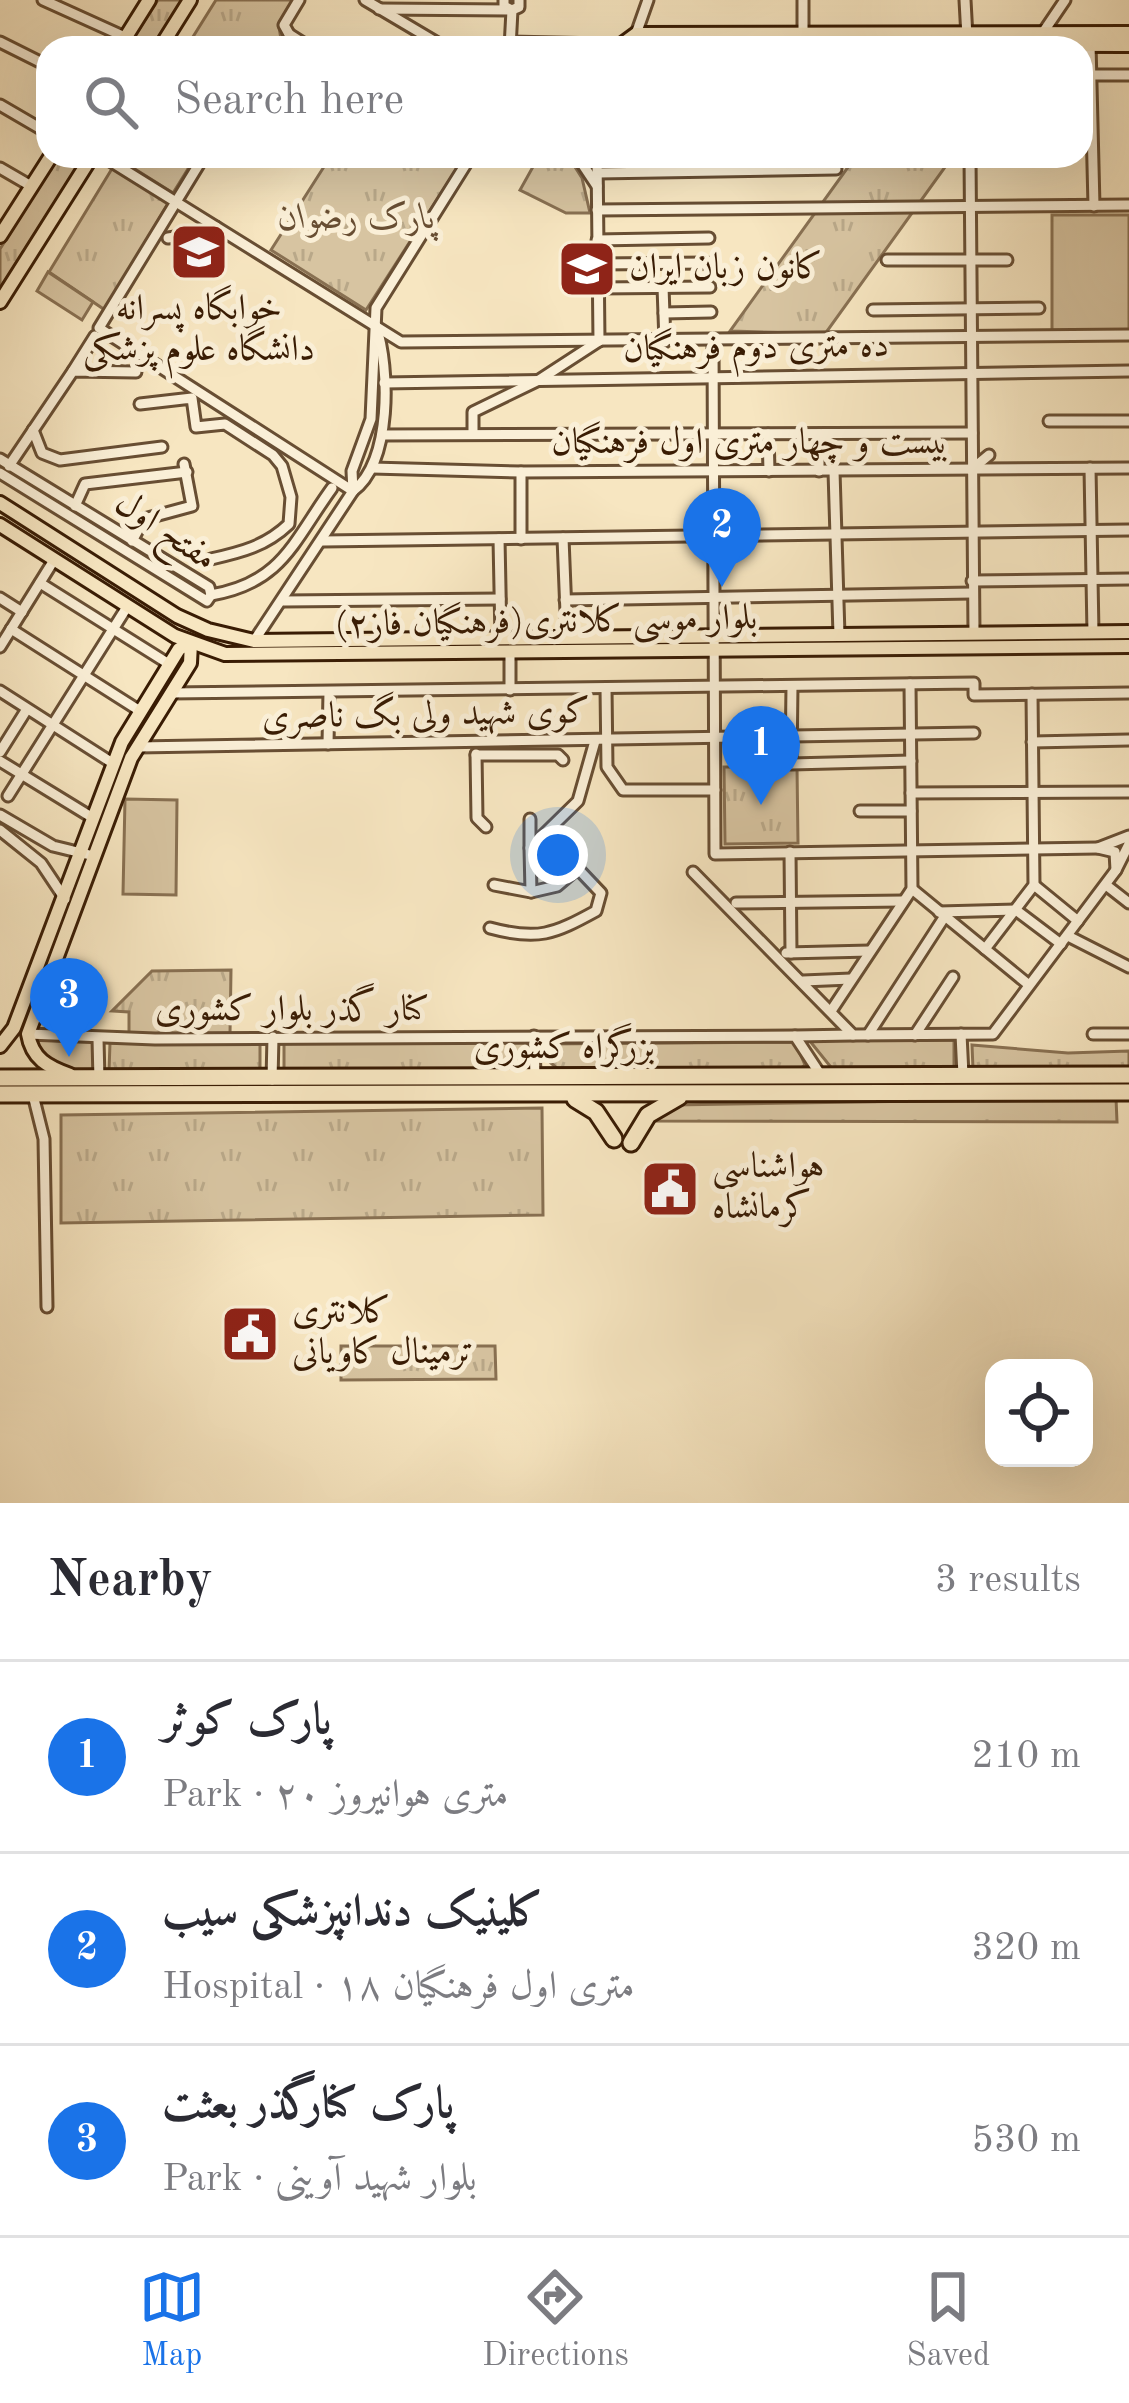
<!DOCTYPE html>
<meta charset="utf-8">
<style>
body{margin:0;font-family:"Old Standard TT",Amiri,serif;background:#f7f7f7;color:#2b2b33}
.controls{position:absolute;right:36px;bottom:36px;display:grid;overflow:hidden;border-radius:24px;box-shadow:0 12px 48px #0002}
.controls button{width:108px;height:108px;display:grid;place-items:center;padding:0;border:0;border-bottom:3px solid #e1e1e2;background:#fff;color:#2b2b33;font:60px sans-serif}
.you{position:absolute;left:558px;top:855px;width:42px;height:42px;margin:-30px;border:9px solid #fff;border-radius:50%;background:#1a73e8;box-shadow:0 0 0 18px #1a73e833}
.badge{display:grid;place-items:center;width:78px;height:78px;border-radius:50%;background:#1a73e8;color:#fff;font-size:39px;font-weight:700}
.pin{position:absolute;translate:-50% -99px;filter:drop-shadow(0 3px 6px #0008)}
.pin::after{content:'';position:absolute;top:63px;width:42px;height:36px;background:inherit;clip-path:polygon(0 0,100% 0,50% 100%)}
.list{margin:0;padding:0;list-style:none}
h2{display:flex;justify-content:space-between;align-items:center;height:156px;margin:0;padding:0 48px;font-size:51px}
h2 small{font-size:39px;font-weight:400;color:#7c7c81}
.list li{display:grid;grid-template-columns:78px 1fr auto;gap:36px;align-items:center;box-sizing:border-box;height:192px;padding:0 48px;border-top:3px solid #e1e1e2}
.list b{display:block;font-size:45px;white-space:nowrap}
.list p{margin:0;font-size:39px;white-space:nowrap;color:#7c7c81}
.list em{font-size:39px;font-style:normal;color:#7c7c81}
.icon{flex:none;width:66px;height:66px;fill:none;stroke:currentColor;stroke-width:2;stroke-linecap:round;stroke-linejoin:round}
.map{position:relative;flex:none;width:1129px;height:1503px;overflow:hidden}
.search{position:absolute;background:#fff;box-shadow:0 12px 48px #0002;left:36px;right:36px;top:36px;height:132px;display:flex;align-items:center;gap:30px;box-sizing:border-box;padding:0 42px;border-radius:36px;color:#7c7c81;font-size:45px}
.sheet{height:732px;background:#fff}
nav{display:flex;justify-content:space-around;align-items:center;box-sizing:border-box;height:168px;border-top:3px solid #e1e1e2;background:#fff;font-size:33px;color:#7c7c81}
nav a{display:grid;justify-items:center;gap:6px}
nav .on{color:#1a73e8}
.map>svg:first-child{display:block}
.grass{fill:url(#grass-tufts);stroke:#887052;stroke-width:3}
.pitch{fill:#d7c4a1;stroke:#887052;stroke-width:3}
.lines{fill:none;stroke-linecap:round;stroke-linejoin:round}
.minor-casing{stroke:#684e33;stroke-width:15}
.major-casing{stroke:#391c04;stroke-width:18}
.highway-casing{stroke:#391c04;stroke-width:21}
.minor{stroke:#faefd7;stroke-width:9}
.major{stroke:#f7e6c1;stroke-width:12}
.highway{stroke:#f7e6c1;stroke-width:15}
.labels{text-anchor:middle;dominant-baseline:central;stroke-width:10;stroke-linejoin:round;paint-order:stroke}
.park-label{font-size:36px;font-style:italic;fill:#684e33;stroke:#faefd7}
.poi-label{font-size:36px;fill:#391c04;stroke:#faefd7;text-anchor:start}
.street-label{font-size:36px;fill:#391c04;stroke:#faefd7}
</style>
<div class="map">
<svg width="1129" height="1503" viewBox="0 0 1129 1503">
<defs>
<pattern id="grass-tufts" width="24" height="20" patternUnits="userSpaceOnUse" patternTransform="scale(3)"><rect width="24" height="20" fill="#d7c4a1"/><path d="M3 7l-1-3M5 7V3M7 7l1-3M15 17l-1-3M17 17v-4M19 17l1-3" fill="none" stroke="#b9a889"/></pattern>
</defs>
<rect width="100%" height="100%" fill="#f7e6c1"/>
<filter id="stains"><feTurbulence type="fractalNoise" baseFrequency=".00167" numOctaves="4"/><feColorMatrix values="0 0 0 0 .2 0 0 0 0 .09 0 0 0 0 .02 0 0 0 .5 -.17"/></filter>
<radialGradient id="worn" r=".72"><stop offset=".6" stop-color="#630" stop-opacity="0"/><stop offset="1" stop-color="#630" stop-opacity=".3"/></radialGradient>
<g class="grass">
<path d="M158,0H183L153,48H127Z"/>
<path d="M216,0H296L279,27L281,39L275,48H186Z"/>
<path d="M59,156H84L0,289V249Z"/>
<path d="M121,156H196L173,193L119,159Z"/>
<path d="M318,156H465L366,310L271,250L327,162Z"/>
<path d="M539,156H568L582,178L590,213H566L520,190Z"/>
<path d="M856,156H953L825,334L730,331Z"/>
<path d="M113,167L169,202L105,310L49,272Z"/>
<path d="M724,767H797L798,843L725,844Z"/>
<path d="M231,970L230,1034L129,1036V1012L112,1011L152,971Z"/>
<path d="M284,1039H529V1057L514,1072H284Z"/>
<path d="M37,1040L95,1042V1075C71,1072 42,1069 37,1040Z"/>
<path d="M809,1040H954V1070L834,1071Z"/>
<path d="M795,1042L805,1065L800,1069L559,1070L544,1057L543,1044Z"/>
<path d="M110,1043H260V1071H109Z"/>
<path d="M972,1045L1068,1053L1129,1051V1069H973Z"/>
<path d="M1116,1098L1117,1122L649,1121L672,1105Z"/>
<path d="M542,1108L543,1215L61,1223V1115Z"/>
<path d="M341,1346H495L496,1379L341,1380Z"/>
</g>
<g class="pitch">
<path d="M1052,215H1129V331L1052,334Z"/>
<path d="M48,272L93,302L82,320L37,291Z"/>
<path d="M125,799L177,800L176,895L123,894Z"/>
</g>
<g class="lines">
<defs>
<g id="minor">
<path d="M43,0L125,37"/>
<path d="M365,0L446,48"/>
<path d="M504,0V6L512,10L519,7V0"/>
<path d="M803,0V32"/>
<path d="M965,0L967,37"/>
<path d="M379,9L512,10L510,48"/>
<path d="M289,34L284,25L299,0"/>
<path d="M289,34L311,48"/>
<path d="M636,34L648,0"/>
<path d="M1042,34L1065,0"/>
<path d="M0,42L48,66"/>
<path d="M511,42L602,44"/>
<path d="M1090,44L1094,206"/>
<path d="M1091,75H1129"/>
<path d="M0,105L48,133"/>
<path d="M102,156L401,342L1129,335"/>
<path d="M204,156L99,328L353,491"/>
<path d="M577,156L597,186"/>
<path d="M597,156L599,341"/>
<path d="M970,156L974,633"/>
<path d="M0,168L31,186"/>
<path d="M598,173L836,169"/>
<path d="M597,210L1129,205"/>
<path d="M168,238L210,232L216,227"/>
<path d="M597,240L709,238"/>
<path d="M887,260H1007"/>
<path d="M598,264L708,263"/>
<path d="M663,287L665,342"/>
<path d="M598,288L710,287"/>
<path d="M873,310L1039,308"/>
<path d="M664,313L711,312"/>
<path d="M713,341L715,854L1098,848"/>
<path d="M73,371L95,336"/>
<path d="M384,383L1129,371"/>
<path d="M140,404L192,398L196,427L225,424L273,455L282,466L291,497L289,524C266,546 242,552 211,559"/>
<path d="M1049,421H1129"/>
<path d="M33,430L42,453L60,460L162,447"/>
<path d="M473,433V412L539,380L599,341"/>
<path d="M768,434L769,471"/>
<path d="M819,434V471"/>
<path d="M382,435L972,433"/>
<path d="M0,459L209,587L211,595L207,601L0,473"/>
<path d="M9,466L73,371L136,372"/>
<path d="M372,468L521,472L1129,468"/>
<path d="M1090,468L1093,633"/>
<path d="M971,470L989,455"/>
<path d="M834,471L839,635"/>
<path d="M521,472V539"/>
<path d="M353,491L352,471L371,419L376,308L471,156"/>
<path d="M75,506L85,484L187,472"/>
<path d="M563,538L567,638"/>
<path d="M499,539L501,639"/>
<path d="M132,541L144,519L192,506L184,464"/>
<path d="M323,541L1129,530"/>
<path d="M972,581L1129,579"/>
<path d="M40,583L169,664"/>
<path d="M211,595C282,583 293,542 332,488"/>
<path d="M0,598L22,612"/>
<path d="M565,600L972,593"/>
<path d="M284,601L500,599"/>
<path d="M11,629L140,711"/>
<path d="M254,641L353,491C392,462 390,368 376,326"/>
<path d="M0,647L54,560"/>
<path d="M510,653V690"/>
<path d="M792,686L791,764L911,761"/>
<path d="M606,688L607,767L623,790H715"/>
<path d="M0,691L114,764"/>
<path d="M171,693L974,683V695L1129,693"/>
<path d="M1032,742L1129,740"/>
<path d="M328,744L329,692"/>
<path d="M138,747L974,733"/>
<path d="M0,752L27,709"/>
<path d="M476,754L477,818L486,827"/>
<path d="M476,755H558L563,760"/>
<path d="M0,761L93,818"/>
<path d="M911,793L1129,792"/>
<path d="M8,796L127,607"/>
<path d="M860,811H911"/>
<path d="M0,815L53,846L94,856"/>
<path d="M530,819V848"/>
<path d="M0,830L41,863L65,899"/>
<path d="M1129,836L1098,848L1115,852L1116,870L1129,844"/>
<path d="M790,852L791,953"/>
<path d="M693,872L853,1035L993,1034L1116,870"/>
<path d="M494,885L531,892L530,848L578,801L595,741"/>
<path d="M1034,885L1078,921"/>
<path d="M1106,885L1129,903"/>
<path d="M912,889L1029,985"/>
<path d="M531,892L557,886L577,869"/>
<path d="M736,903L903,901"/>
<path d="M939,912L1016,910L1061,944"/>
<path d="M490,928C538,941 554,934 596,911L601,893L546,835"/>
<path d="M1068,936L1129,967"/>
<path d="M985,949L1034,885L1032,694"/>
<path d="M786,953L870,951"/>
<path d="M803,981L851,979"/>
<path d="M831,1011L912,889L910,684"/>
<path d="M28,1034L155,1039L795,1036L822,1077"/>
<path d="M961,1034L963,1075"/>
<path d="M1093,1034H1129"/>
<path d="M868,1035L945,916"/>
<path d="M915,1035L953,977"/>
<path d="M534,1036L535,1079"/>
<path d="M795,1036L853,1035"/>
<path d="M98,1039L99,1080"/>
<path d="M272,1080L273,1037"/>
<path d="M33,1095L44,1139L47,1307"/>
</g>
<g id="major">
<path d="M119,48L149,0"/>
<path d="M160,48L190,0"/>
<path d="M617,48L636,34L1129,33"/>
<path d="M636,48L650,44L1129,45"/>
<path d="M0,236L51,156"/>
<path d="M0,302L92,156"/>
<path d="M0,503L177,616L208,630L254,641L1129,632"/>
<path d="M0,525L175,636L225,654L1129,646"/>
<path d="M0,1046L14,1028L122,742L179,649L190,643"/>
<path d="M70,1075C48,1067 32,1059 28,1034L131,758L190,663L191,643"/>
</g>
<g id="highway">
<path d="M0,1078L1129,1075"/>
<path d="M0,1094L1129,1092"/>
<path d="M575,1099L596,1112L614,1139"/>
<path d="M631,1143L648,1115L679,1097"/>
</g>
</defs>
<use href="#minor" class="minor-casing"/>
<use href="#major" class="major-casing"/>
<use href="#highway" class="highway-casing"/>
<use href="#minor" class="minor"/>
<use href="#major" class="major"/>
<use href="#highway" class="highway"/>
</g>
<defs>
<symbol id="university-square" viewBox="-11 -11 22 22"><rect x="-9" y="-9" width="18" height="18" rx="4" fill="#8f2418" stroke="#faefd7"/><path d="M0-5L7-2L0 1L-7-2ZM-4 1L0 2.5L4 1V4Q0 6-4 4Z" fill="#fff"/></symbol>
<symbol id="civic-square" viewBox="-11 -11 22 22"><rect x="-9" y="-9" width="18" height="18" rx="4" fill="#8f2418" stroke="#faefd7"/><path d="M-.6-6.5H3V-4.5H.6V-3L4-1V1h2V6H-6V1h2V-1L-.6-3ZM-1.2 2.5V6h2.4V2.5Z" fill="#fff"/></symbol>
</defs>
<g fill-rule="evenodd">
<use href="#university-square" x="166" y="219" width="66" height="66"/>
<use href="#university-square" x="554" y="236" width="66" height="66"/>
<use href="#civic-square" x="637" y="1156" width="66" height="66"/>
<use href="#civic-square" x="217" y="1301" width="66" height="66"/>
</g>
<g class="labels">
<g class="park-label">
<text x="357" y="219">پارک رضوان</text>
</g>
<g class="poi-label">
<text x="629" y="269">کانون زبان ایران</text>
<text x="199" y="310" text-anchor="middle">خوابگاه پسرانه<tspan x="199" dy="41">دانشگاه علوم پزشکی</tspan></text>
<text x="712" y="1168">هواشناسی<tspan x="712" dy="41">کرمانشاه</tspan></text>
<text x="292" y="1313">کلانتری<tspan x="292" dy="41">ترمینال کاویانی</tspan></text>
</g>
<g class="street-label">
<text transform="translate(756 349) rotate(-1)">ده متری دوم فرهنگیان</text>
<text x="750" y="444">بیست و چهار متری اول فرهنگیان</text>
<text transform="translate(165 532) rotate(34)">مفتح اول</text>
<text transform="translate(546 623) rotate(-1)">بلوار موسی کلانتری(فرهنگیان فاز۲)</text>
<text transform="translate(426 716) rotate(-1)">کوی شهید ولی بگ ناصری</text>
<text x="292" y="1011">کنار گذر بلوار کشوری</text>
<text x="564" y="1049">بزرگراه کشوری</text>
</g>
</g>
<rect width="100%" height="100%" filter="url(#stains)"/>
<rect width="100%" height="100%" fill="url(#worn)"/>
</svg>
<div class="controls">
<button><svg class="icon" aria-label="locate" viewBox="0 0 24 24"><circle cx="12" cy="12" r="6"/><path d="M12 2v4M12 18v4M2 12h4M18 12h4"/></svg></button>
</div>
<div class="you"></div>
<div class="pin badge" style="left:761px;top:805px">1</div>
<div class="pin badge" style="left:722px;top:587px">2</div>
<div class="pin badge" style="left:69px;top:1057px">3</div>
<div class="search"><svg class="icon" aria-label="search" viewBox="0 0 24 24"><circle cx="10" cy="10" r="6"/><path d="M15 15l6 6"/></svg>Search here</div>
</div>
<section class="sheet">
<h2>Nearby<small>3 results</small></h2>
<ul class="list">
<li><span class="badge">1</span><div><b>پارک کوثر</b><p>Park · ۲۰ متری هوانیروز</p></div><em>210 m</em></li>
<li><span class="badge">2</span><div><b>کلینیک دندانپزشکی سیب</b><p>Hospital · ۱۸ متری اول فرهنگیان</p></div><em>320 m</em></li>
<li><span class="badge">3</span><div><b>پارک کنارگذر بعثت</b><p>Park · بلوار شهید آوینی</p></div><em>530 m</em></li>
</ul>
</section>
<nav>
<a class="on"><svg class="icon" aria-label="map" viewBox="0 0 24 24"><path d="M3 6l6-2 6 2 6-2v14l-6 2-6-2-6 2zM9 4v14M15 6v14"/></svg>Map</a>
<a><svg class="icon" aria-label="directions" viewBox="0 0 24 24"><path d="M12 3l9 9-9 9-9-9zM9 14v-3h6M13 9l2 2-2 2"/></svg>Directions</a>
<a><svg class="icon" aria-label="saved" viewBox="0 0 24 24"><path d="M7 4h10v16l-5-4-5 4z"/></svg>Saved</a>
</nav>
